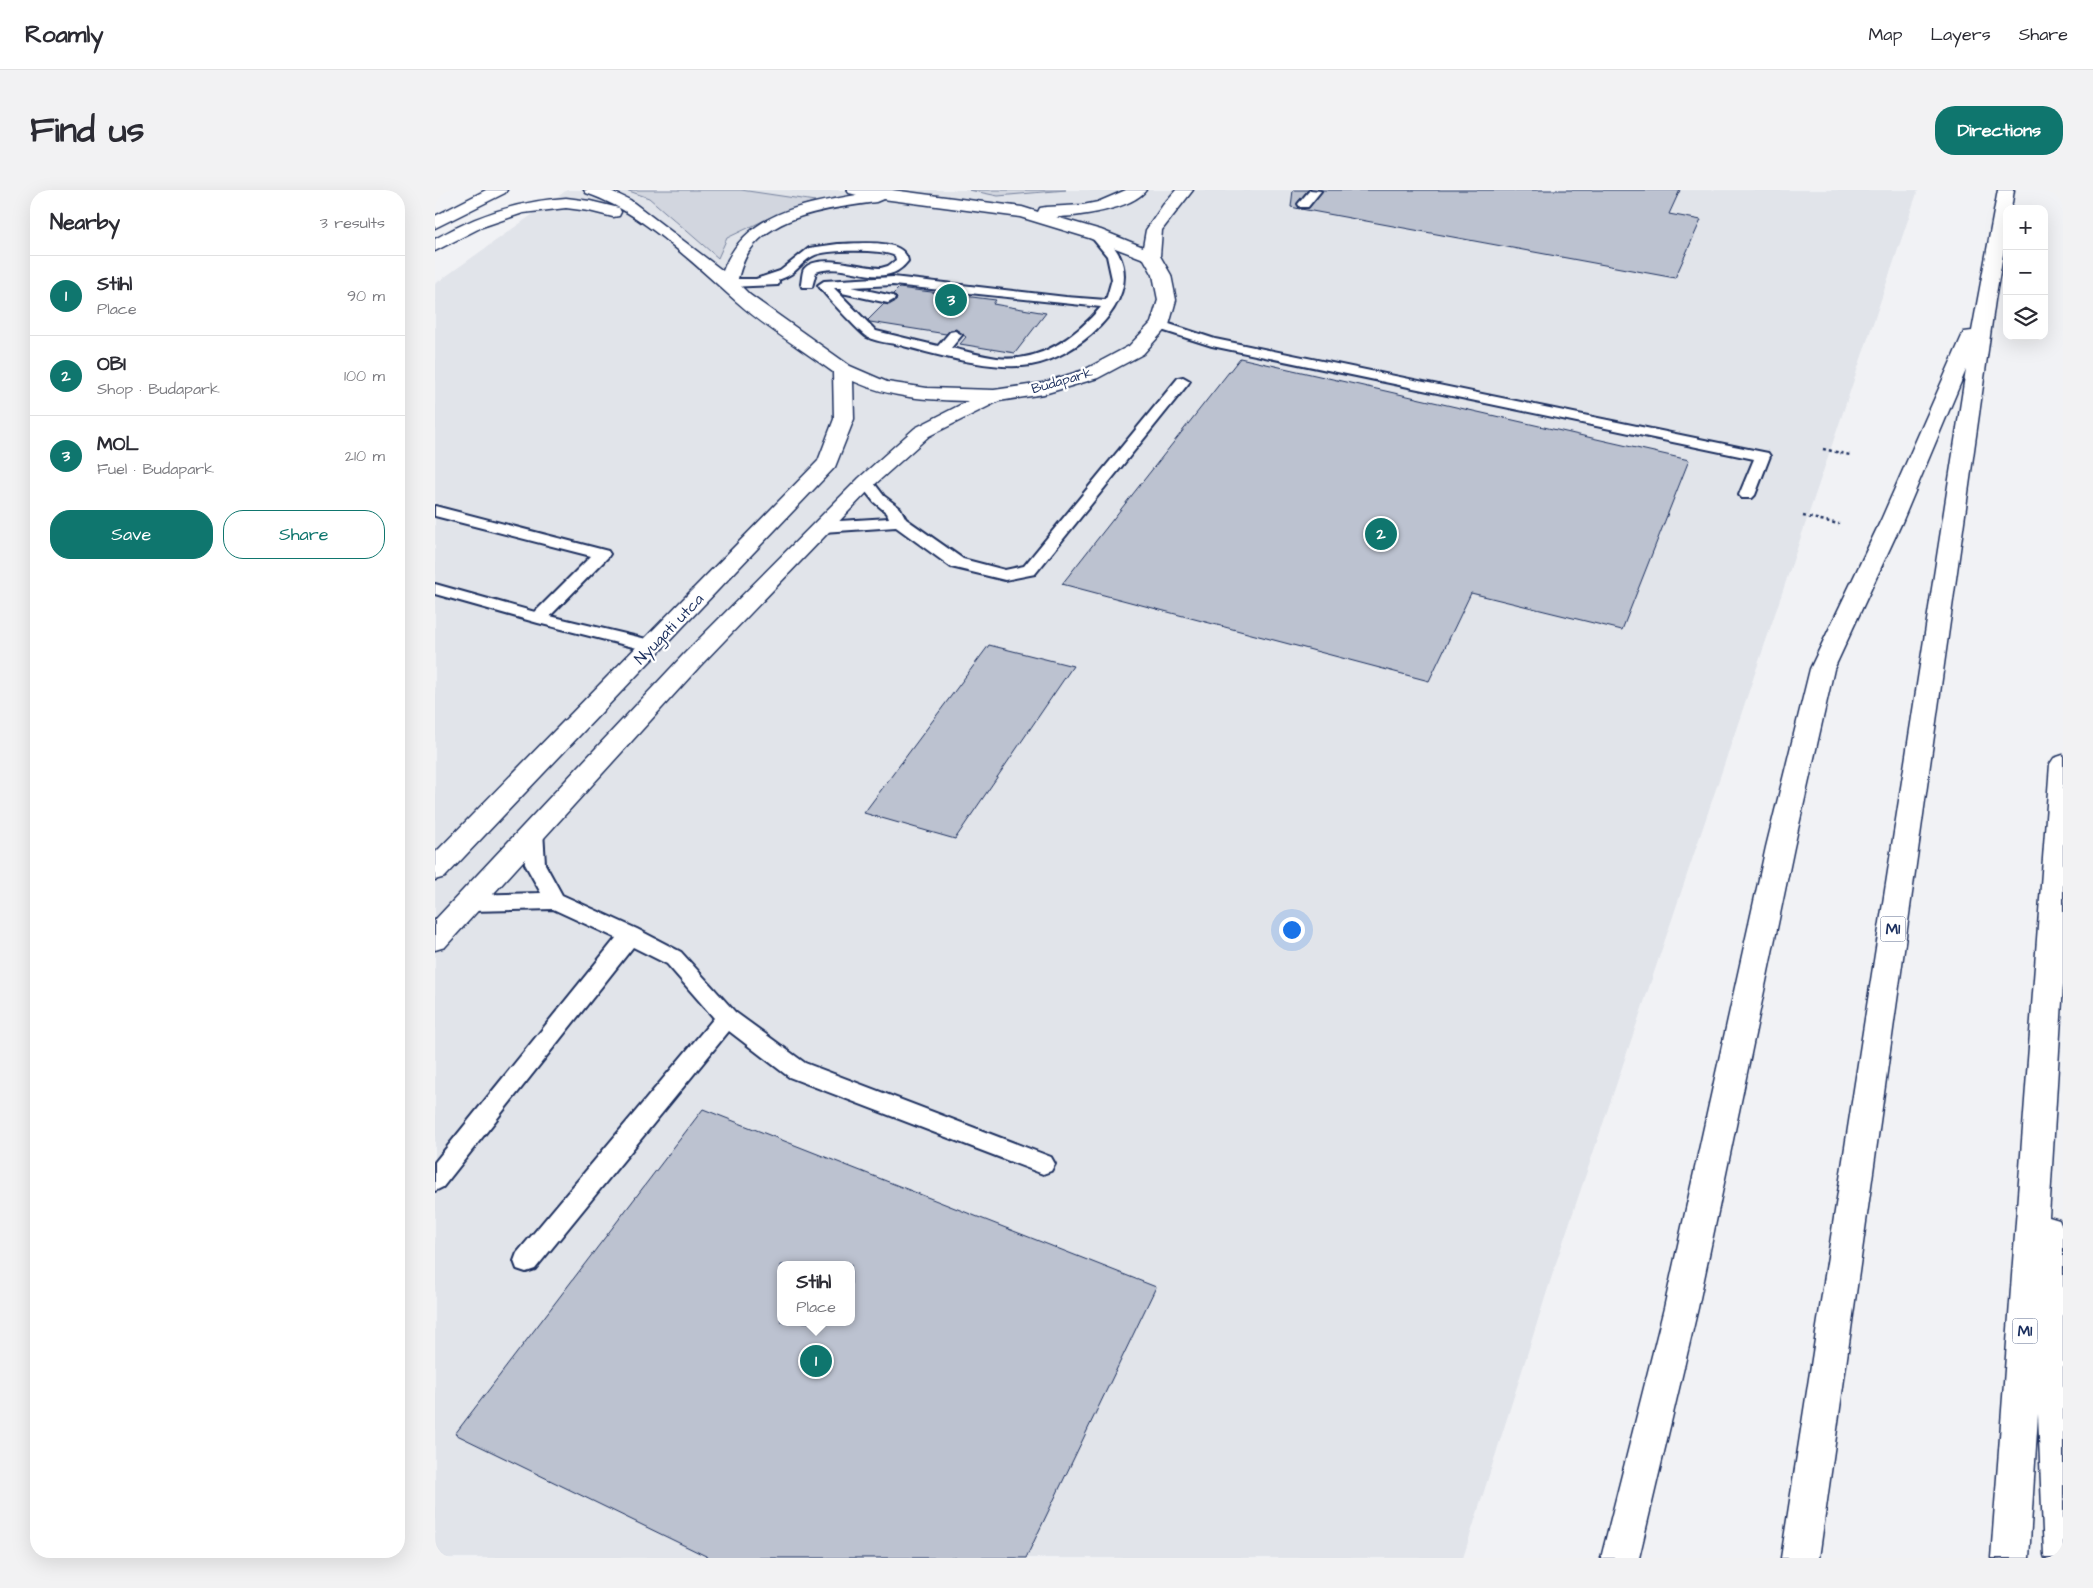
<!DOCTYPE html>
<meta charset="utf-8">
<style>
body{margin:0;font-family:"Architects Daughter",sans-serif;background:#f2f2f3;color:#2b2b33}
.controls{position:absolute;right:15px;top:15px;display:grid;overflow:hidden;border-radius:10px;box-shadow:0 5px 20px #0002}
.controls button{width:45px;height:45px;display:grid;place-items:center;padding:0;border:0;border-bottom:1px solid #e1e1e2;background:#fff;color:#2b2b33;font:25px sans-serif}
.you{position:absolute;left:856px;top:739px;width:18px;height:18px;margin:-12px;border:4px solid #fff;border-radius:50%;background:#1a73e8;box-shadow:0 0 0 8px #1a73e833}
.badge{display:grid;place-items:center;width:32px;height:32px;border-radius:50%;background:#0f766e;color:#fff;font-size:16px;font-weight:700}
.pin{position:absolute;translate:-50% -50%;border:2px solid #fff;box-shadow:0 1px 5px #0006}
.popup{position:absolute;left:342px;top:1071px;width:78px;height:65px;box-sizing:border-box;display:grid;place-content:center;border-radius:10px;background:#fff;filter:drop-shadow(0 1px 4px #0005);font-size:16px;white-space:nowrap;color:#7c7c81}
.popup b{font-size:19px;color:#2b2b33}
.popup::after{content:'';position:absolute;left:50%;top:100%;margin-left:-10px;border:10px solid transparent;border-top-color:#fff}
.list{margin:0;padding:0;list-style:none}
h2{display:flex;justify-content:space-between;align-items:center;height:65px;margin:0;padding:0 20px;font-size:21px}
h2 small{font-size:16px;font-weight:400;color:#7c7c81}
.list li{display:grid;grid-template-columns:32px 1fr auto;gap:15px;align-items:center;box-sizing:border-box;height:80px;padding:0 20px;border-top:1px solid #e1e1e2}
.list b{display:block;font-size:19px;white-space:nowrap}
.list p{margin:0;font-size:16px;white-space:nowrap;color:#7c7c81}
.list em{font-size:16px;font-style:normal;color:#7c7c81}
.actions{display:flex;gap:10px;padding:15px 20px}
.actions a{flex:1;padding:11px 0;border:1px solid #0f766e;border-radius:20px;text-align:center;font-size:18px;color:#0f766e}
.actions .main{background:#0f766e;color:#fff}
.icon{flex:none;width:28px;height:28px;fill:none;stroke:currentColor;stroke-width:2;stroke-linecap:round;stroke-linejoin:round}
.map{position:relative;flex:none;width:1628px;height:1368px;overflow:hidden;border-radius:20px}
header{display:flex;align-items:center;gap:30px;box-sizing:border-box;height:70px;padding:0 25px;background:#fff;border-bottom:1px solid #e1e1e2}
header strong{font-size:24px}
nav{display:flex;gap:28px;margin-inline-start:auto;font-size:18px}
.intro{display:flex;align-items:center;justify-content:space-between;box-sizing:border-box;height:120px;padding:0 30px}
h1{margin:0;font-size:35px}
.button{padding:12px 22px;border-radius:20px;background:#0f766e;color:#fff;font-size:18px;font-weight:700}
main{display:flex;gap:30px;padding:0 30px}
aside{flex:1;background:#fff;border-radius:20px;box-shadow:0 5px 20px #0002}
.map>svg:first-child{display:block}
.built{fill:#e1e4ea;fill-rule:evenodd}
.green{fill:#d2d6df;stroke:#76829e}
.building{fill:#bcc2d0;stroke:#1b2f5e;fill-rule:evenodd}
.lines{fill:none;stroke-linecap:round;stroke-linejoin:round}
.service-casing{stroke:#1b2f5e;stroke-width:4}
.minor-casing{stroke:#1b2f5e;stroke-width:3}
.primary-casing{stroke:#1b2f5e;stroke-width:3}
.motorway-casing{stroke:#1b2f5e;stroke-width:3}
.path{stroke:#1b2f5e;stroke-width:2.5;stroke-dasharray:3 3;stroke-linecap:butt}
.service{fill:#fff;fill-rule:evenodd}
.minor{fill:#fff;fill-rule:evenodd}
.primary{fill:#fff;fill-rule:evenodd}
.motorway{fill:#fff;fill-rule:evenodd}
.labels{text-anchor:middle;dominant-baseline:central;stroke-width:4.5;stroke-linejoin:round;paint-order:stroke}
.far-street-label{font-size:14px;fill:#1b2f5e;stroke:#fff}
.shield{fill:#fff;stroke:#5f6d8e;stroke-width:1}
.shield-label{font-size:15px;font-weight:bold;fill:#1b2f5e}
.street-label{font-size:16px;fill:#1b2f5e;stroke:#fff}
</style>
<header>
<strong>Roamly</strong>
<nav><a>Map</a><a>Layers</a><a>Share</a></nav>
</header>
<div class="intro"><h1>Find us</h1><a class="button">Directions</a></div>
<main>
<aside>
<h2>Nearby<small>3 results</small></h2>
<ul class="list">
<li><span class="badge">1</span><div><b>Stihl</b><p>Place</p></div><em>90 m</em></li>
<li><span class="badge">2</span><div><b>OBI</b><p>Shop · Budapark</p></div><em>100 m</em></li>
<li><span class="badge">3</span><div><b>MOL</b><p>Fuel · Budapark</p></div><em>210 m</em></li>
</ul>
<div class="actions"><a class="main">Save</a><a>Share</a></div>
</aside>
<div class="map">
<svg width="1628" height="1368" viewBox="0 0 1628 1368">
<rect width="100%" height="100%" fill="#f1f2f5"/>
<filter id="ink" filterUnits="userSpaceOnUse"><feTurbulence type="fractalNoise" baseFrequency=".02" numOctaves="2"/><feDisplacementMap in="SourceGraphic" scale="10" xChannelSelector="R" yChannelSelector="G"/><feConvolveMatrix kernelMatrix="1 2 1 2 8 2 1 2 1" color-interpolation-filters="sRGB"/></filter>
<g filter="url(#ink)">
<path class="built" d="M132,0H1483L1120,1076L1028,1368H0V94ZM346,1075H416V1132H346Z"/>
<g class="green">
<path d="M191,0H306L380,11L334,28L292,48L283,68L214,8Z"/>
<path d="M534,0H631L563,6Z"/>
</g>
<g class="building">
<path d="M858,0H873L862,13L865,19L856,17Z"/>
<path d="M887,0H1245L1234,24L1266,30L1240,88L866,19L874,18Z"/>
<path d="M464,98L561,110L558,114L611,123L580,163L525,154L531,147L521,139L515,140L511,144L435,132L433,130L449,114L454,115L461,111L462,108L458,104Z"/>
<path d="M805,168L1254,270L1187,440L1036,403L994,491L627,394Z"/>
<path d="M554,455L638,476L520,649L429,623Z"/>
<path d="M268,919L721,1097L591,1368H275L20,1244ZM346,1075H416V1132H346Z"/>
</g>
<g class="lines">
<defs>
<g id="service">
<path d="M875,0L886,1L873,17H865L863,14Z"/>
<path d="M660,40L664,41C670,48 680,56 684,65C708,114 639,168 596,175C558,181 502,165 465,155C455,153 442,152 432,147C426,144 388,103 383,95L389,91L458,87L631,107L671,110L677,89L672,66L654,44ZM458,95L666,117C639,148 605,173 562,168C546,166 531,161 516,158L527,145L520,141L515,142L503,156L441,141L399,98H407L406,100L407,103L453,113L460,109L458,106L417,97Z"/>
<path d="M403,54C422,54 469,47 473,71C449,103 411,70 381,82L377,97H367L366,94C367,90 367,82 369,79C382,62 428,78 446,78L453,76L461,70L460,66C449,59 390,59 378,66C363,74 363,84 343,90L344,92L343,95L293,97L287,93L293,89H321L345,81L374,58Z"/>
<path d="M725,131L780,149L1328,262L1333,263L1335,266L1320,305L1317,308H1307L1304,305L1319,269L777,156L720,138L718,135L720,132Z"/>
<path d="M748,187L755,191L753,194L600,384L570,390L516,377L461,337L388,342L382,340L380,337L382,334L388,332L454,328L452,323L439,312L423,292L426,289H436L449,306L465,318L471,329L528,369L570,380L589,376L743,188Z"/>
<path d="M0,316L173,361L175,364L173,367L115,426L224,452L227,456L224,460L218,462L103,433L0,404V394L100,422L156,366L0,326Z"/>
<path d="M98,634L105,636L108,641L110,674L127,705L202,739L246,762L300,822L370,873L616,967L620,974L616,981L608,984L354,887L294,841L100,1079L91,1082L82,1079L79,1071L82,1063L279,828L232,774L198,757L8,997L0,1001V972L181,748L118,719L34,721L27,719L24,713L27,707L34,705L106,703L90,674L88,641L91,636Z"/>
</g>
<g id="minor">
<path d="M149,0H174L195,10L288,81C309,23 368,14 422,5L414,3L412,0H457L587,17L603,22L605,18L611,17L648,15L663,12L691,0H711C698,19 642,27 621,27L666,40L708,57L711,40L728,15L741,0H758L727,40L725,66L736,85L741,110L734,135L708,164L663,188L609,204L564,211L494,246L438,296L265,476L10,757L0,760V730L249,464L424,288L480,238L533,211C492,210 456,208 418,191L419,229L400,277L10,687L0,690V663L383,271L399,229L398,182C368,160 330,137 302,112C260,75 206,21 151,3ZM448,9L585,27L654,48L709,69L718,85L723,110L716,133L694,156L649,180L607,193L559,200L492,198L452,192L415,176L315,105L302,92C305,82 308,69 315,60C342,23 399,18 441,12Z"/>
<path d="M131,8L155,11L184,18L186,22L184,26L178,27L154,21L131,18L88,23L47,37L0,61V49C41,25 84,11 131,8Z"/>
</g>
<path id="primary" d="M51,0H72L70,3L0,38V26Z"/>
<g id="motorway">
<path d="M1563,0H1579L1576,19H1572V42L1560,110L1384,1368H1346L1531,180L1468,330L1399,479L1359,657L1263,1118L1204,1368H1166L1229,1118L1331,657L1375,479L1446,330L1527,146L1529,142L1537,141Z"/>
<path d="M1628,565V794L1614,1027L1624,1030L1628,1039V1368H1610L1609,1365L1603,1224L1594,1368H1556L1615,574L1619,568Z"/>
</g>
</defs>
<use href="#service" class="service-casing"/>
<use href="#minor" class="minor-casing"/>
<use href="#primary" class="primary-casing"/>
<use href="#motorway" class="motorway-casing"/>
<g class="path">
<path d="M1388,259L1415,265"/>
<path d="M1368,326L1404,334"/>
</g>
<use href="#service" class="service"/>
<use href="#minor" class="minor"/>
<use href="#primary" class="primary"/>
<use href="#motorway" class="motorway"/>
</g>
</g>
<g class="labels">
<g class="far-street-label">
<text transform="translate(627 191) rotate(-16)">Budapark</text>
</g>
<g class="shield">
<rect x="1445.5" y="726.5" width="25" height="25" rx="4"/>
<rect x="1577.5" y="1128.5" width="25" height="25" rx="4"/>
</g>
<g class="shield-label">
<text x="1458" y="739">M1</text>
<text x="1590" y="1141">M1</text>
</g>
<g class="street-label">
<text transform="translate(234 439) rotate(-46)">Nyugati utca</text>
</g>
</g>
</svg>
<div class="controls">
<button>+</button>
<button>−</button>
<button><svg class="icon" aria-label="layers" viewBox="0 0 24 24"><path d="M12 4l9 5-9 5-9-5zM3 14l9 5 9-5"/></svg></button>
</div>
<div class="you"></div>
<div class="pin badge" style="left:381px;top:1171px">1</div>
<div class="popup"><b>Stihl</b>Place</div>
<div class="pin badge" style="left:946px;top:344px">2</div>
<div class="pin badge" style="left:516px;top:110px">3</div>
</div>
</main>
